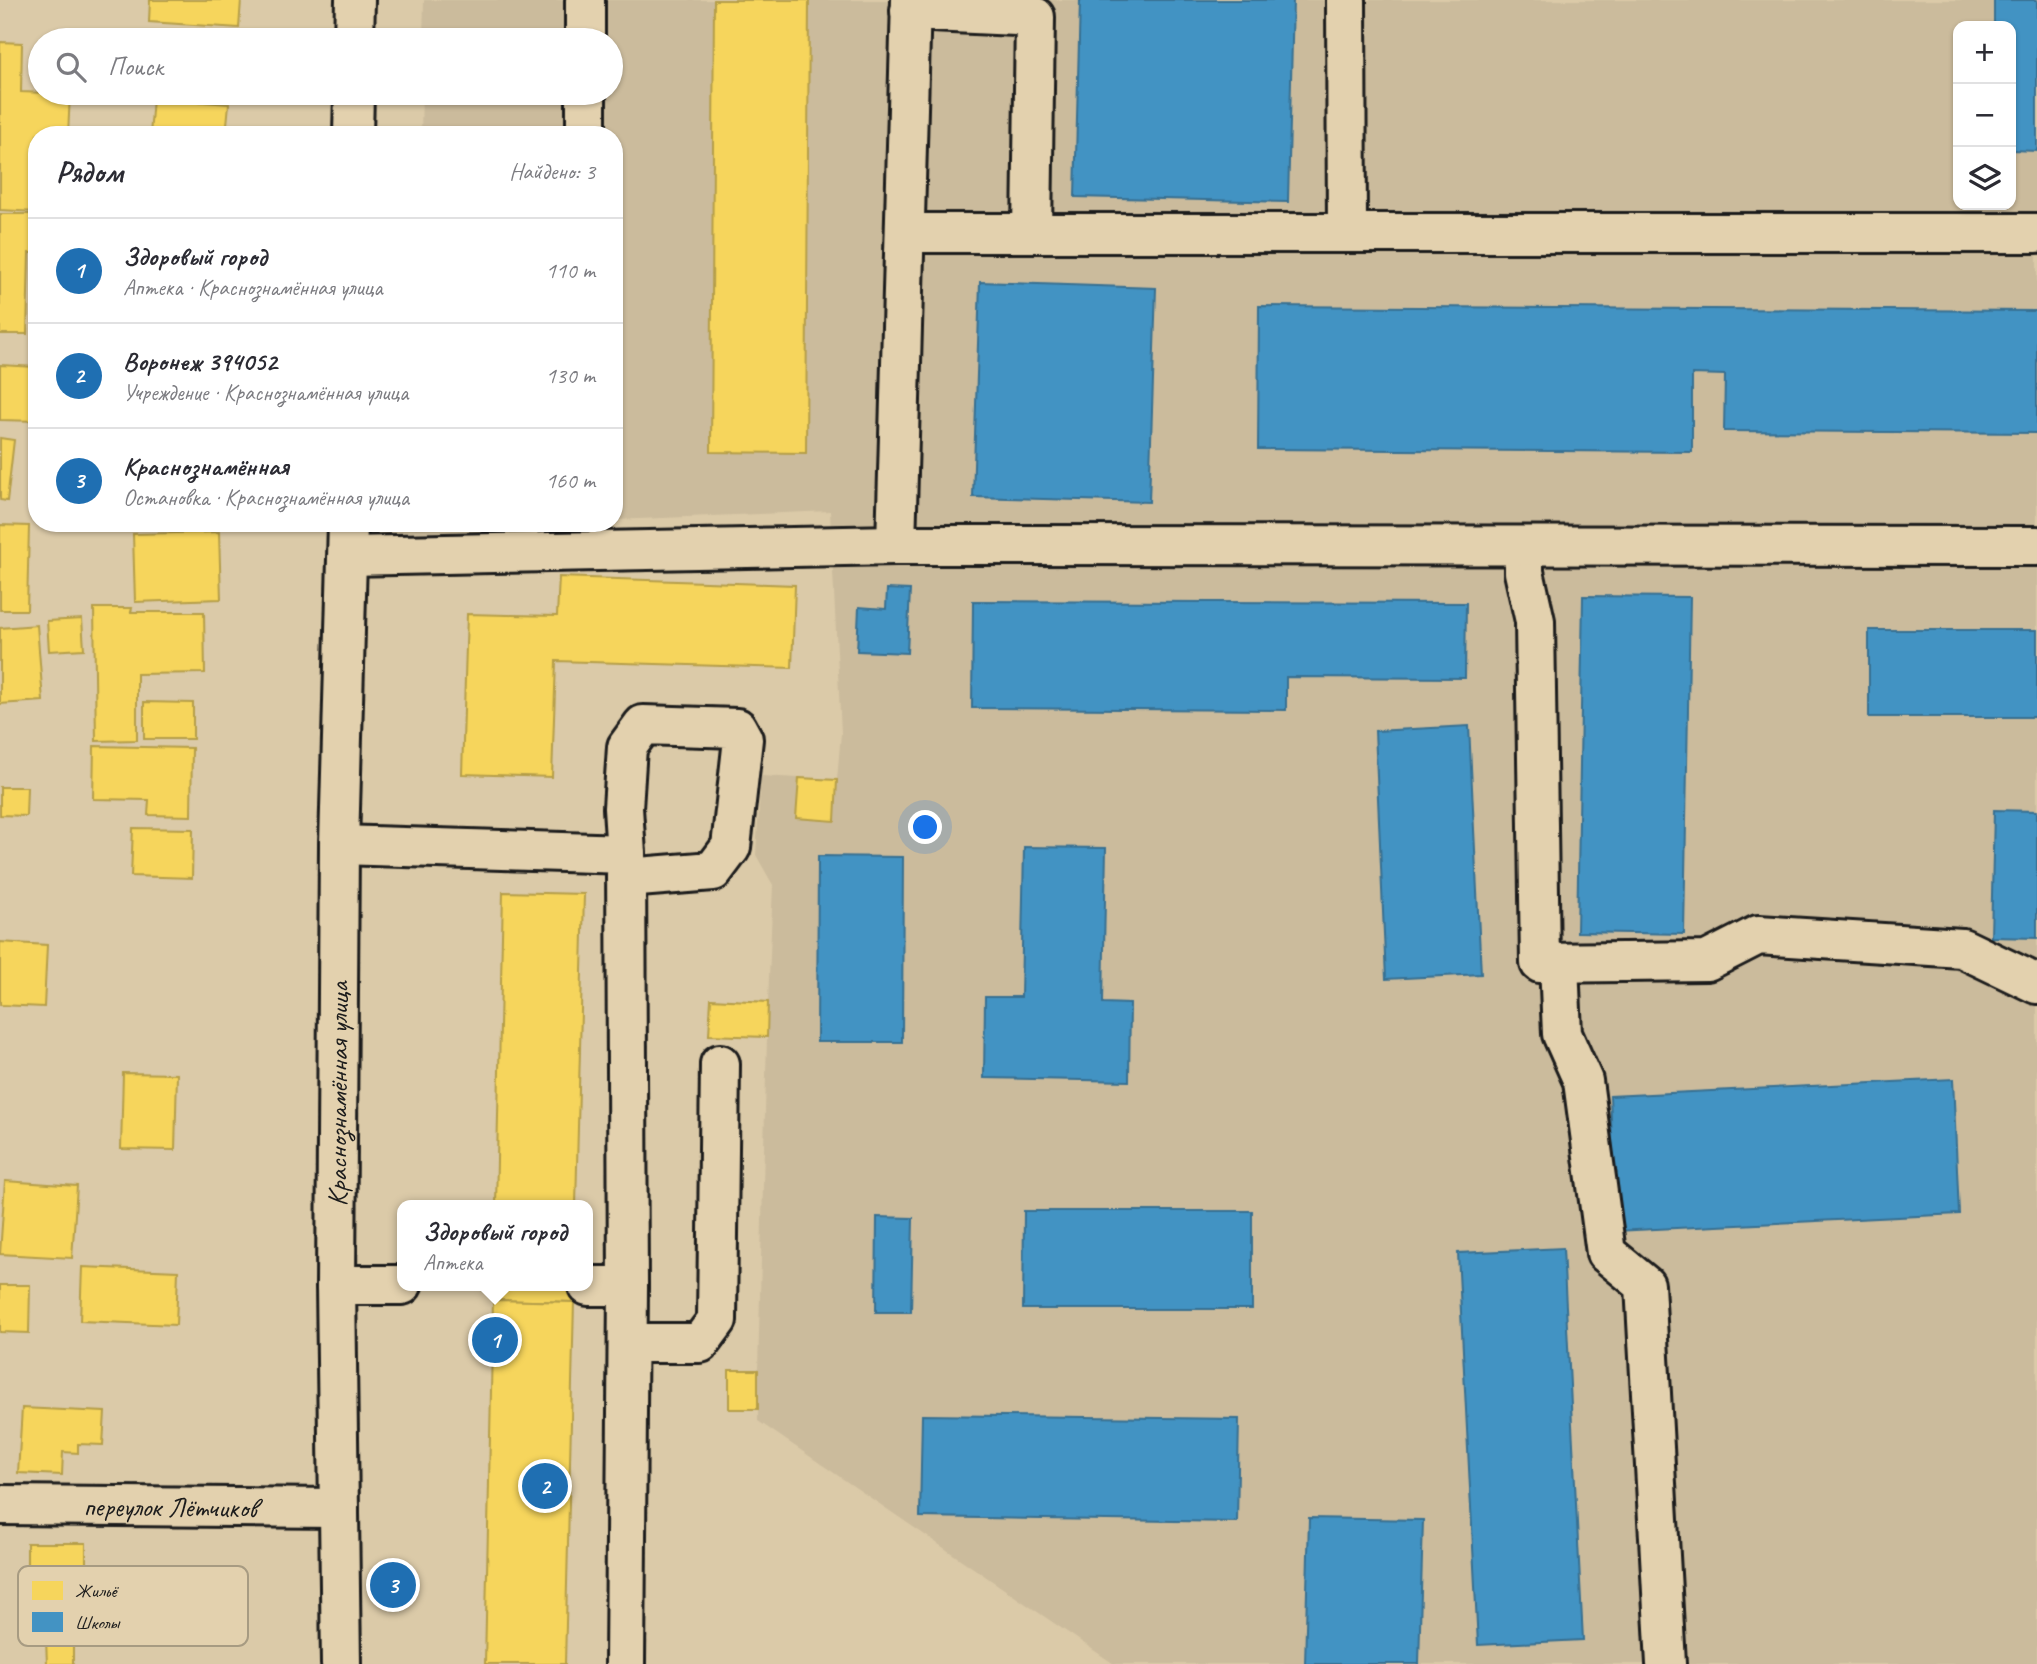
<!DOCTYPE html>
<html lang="ru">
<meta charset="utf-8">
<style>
body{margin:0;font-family:Caveat,sans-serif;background:#f2f2f3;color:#2b2b33}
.controls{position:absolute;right:21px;top:21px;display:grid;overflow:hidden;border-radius:14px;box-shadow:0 2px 5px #0004}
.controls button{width:63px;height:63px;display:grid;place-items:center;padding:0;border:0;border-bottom:2px solid #e1e1e2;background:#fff;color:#2b2b33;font:35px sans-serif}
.you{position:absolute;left:926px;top:828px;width:24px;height:24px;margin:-18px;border:5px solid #fff;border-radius:50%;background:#1a73e8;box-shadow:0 0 0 10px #1a73e833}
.badge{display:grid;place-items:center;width:46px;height:46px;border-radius:50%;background:#1f6fb2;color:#fff;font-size:23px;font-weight:700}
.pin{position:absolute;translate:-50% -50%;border:4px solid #fff;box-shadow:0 2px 7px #0006}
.popup{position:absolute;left:397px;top:1200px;width:196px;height:91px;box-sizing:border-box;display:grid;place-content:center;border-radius:14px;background:#fff;filter:drop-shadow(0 2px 5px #0005);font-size:23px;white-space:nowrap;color:#7c7c81}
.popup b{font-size:26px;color:#2b2b33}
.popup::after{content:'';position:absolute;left:50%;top:100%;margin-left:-14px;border:14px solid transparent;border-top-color:#fff}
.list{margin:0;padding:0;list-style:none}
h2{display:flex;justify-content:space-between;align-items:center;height:91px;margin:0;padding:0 28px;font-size:30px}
h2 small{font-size:23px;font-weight:400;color:#7c7c81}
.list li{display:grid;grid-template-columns:46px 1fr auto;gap:21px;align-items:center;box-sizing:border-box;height:105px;padding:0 28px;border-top:2px solid #e1e1e2}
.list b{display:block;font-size:26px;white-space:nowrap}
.list p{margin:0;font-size:23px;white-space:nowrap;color:#7c7c81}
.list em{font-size:23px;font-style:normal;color:#7c7c81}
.icon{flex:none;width:38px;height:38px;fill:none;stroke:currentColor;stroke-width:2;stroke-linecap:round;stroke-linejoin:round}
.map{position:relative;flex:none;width:2037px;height:1664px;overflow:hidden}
.search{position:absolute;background:#fff;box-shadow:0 2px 5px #0004;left:28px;top:28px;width:595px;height:77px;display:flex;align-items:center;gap:18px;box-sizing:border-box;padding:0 24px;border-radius:38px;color:#7c7c81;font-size:26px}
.panel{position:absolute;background:#fff;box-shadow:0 2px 5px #0004;left:28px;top:126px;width:595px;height:406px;border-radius:28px}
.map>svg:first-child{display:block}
.built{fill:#cbbb9c;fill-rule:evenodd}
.homes{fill:#f6d55c;stroke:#b59e49;stroke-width:2}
.schools{fill:#4393c3;stroke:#376f91;stroke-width:2}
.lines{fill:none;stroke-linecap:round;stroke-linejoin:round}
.minor-casing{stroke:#1c1c1c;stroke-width:44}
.minor{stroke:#e3d1ae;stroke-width:38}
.labels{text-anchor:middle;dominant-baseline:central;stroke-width:7;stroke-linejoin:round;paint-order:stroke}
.street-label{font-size:28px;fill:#1c1c1c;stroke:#e3d1ae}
.key{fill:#e3d1ae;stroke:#a79b82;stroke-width:2}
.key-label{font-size:19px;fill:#1c1c1c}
</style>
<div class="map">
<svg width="2037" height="1664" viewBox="0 0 2037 1664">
<rect width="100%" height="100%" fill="#dbcaa8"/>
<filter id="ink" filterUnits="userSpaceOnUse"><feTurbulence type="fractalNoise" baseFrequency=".0143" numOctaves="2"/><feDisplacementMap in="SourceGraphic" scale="14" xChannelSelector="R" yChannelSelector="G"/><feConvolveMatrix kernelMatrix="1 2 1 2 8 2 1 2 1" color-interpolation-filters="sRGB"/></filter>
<g filter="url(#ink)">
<g class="built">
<path d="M424,0H2037V1664H1114L758,1421V1409H729V1370L758,1369L767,1038L709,1035L711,999L768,1001L773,885L756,855L761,776L837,780L841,733L830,511L614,520V135H421L422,93H611V40H423ZM1958,26H2011V205H1958Z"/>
<path d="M412,523H525L412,528Z"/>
</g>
<g class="homes">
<path d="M150,0H241L239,28L149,22Z"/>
<path d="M714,0H809L806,453L711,452Z"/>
<path d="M0,42L22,43L21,92L70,94L68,135H37V212L0,210Z"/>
<path d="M96,93H135V95Z"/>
<path d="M153,98L229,104L226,135H150Z"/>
<path d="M0,214H37V253H29L27,334H0Z"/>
<path d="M0,365L37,367V421L0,420Z"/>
<path d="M0,438L14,440L7,501L0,500Z"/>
<path d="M0,525L29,526L27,610H0Z"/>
<path d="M219,532L221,599L135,602L133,534Z"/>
<path d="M559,577L795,585L792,668L556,661L552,777L462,774L467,614L557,616Z"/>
<path d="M94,608H132L131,612H204L205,673L137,674V740L96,741Z"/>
<path d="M82,619L84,649L49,651L47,621Z"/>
<path d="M37,625L43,701L0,704V628Z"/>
<path d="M144,702L193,703V739H144Z"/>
<path d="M94,746L192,748L191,816L148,815L149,800L93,799Z"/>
<path d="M799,778L837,780L835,821L796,818Z"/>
<path d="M0,787H27L26,816L0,815Z"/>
<path d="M133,828L193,829L192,878L131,876Z"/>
<path d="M503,892L584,894L576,1205H496Z"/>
<path d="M0,942L47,945L44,1007L0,1005Z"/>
<path d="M711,999L768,1002L767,1037L709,1035Z"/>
<path d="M123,1073L177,1074L175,1150L121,1149Z"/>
<path d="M5,1181L77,1186L72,1258L0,1254Z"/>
<path d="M82,1267L178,1271L176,1325L80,1321Z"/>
<path d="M0,1285H30L29,1333L0,1332Z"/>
<path d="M494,1286H574V1302L493,1300Z"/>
<path d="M493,1300L574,1302L565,1664H485Z"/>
<rect x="729" y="1370" width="29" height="39"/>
<path d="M22,1408L105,1412L103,1445L78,1444V1453L63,1452L62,1475L18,1473Z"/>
<rect x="27" y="1543" width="59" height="81"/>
<path d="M73,1638V1664H47L46,1639Z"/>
</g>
<g class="schools">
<path d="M1080,0H1293L1288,202L1075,197Z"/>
<path d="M1994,0H2037V151L2011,150V26H1994Z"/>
<path d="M980,282L1156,288L1149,502L973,497Z"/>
<path d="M1259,306L2037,311V433L1724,431L1725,375L1692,374V452L1258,449Z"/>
<path d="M887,589L910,590L907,653L857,651L859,607L886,609Z"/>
<path d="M1583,596L1690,597L1684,934L1577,932Z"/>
<path d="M973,601L1466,603L1465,678L1286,677V710L972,708Z"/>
<rect x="1869" y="630" width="168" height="87"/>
<path d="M1469,726L1481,974L1386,979L1375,731Z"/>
<path d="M1994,810L2037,811V938L1991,937Z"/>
<path d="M1024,847L1106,848L1103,1003L1130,1004L1129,1081L984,1078L985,997H1021Z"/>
<path d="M818,856L903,857L902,1042H817Z"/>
<path d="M1953,1079L1959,1214L1616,1231L1610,1096Z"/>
<path d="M1024,1211H1252V1309H1023Z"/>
<path d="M877,1217L913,1218L911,1312H876Z"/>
<path d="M1563,1248L1583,1640L1478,1645L1458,1253Z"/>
<path d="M922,1415L1239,1419L1237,1522L920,1517Z"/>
<path d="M1309,1518L1423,1520L1419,1664H1305Z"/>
</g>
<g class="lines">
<defs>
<g id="minor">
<path d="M585,0V40"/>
<path d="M1346,0L1347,233"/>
<path d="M910,11L1035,17L1032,233"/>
<path d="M354,40L355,0"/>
<path d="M586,93V135"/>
<path d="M353,135L354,93"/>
<path d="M905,233H2037"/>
<path d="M896,545L911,0"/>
<path d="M1524,546V572L1535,621L1540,963L1707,961L1758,935L1962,948L2037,984"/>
<path d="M348,556L896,545L2037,546"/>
<path d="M339,845L626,854L628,1286L625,1664"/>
<path d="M626,878L713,871L731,847L743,739L737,728L643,725L627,747L623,808L626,854"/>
<path d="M1559,963L1562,1034L1583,1081L1606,1253L1645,1285L1666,1664"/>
<path d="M336,1285H402"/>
<path d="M588,1286H628"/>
<path d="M628,1343H700L717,1320L720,1064"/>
<path id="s1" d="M0,1505L339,1508"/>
<path id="s2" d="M341,1664L336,1285L339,845L348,523"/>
</g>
</defs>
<use href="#minor" class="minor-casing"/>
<use href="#minor" class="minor"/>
</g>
</g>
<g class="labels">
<g class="street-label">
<text stroke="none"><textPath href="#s2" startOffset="570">Краснознамённая улица</textPath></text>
<text stroke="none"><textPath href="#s1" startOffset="170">переулок Лётчиков</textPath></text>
</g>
</g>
<rect x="18" y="1566" width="230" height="80" rx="10" class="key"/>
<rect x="32" y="1581" width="31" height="19" fill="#f6d55c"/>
<rect x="32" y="1612" width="31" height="20" fill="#4393c3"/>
<g class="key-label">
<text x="75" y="1597">Жильё</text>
<text x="75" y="1629">Школы</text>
</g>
</svg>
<div class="controls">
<button>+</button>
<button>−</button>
<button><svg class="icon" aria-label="layers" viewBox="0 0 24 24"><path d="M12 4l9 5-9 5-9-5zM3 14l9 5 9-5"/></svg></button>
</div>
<div class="you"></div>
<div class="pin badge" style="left:495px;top:1340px">1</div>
<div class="popup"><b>Здоровый город</b>Аптека</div>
<div class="pin badge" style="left:545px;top:1486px">2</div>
<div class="pin badge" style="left:393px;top:1585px">3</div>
<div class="search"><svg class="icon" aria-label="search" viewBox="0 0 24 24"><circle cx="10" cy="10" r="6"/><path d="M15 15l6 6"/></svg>Поиск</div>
<section class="panel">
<h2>Рядом<small>Найдено: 3</small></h2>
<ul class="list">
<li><span class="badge">1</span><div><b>Здоровый город</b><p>Аптека · Краснознамённая улица</p></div><em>110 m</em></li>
<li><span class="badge">2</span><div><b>Воронеж 394052</b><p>Учреждение · Краснознамённая улица</p></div><em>130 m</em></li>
<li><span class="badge">3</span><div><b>Краснознамённая</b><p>Остановка · Краснознамённая улица</p></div><em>160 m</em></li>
</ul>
</section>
</div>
